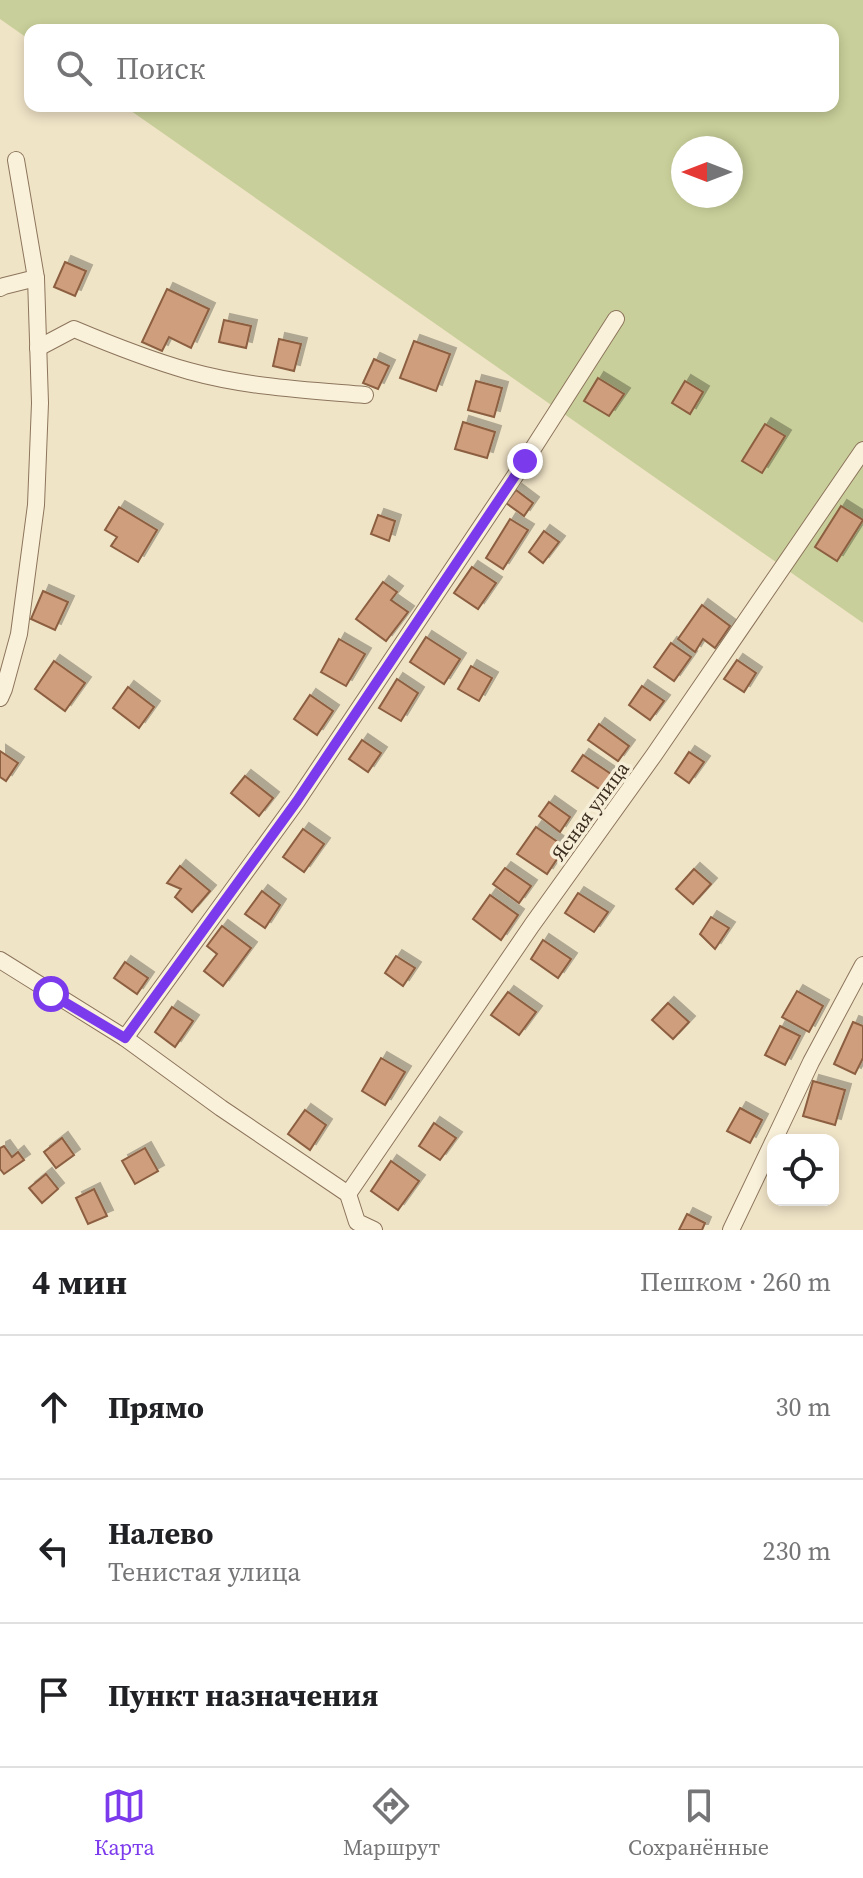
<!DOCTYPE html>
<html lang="ru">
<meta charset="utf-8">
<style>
body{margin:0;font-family:"Source Serif 4",serif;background:#f2f2f2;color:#202124}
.controls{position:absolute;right:24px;bottom:24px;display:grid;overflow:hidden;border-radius:16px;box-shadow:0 4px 12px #0003}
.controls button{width:72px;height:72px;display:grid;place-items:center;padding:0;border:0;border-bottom:2px solid #e0e0e0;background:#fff;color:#202124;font:40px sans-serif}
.compass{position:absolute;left:671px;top:136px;width:72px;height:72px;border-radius:50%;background:#fff;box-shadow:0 4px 12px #0003;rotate:270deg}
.stop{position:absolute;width:24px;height:24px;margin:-18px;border:6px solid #7c3aed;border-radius:50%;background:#fff}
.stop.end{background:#7c3aed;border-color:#fff;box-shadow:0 2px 8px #0008}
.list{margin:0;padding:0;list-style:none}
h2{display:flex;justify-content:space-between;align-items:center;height:104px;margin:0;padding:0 32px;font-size:34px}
h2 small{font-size:26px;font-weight:400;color:#757577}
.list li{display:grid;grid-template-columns:52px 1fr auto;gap:24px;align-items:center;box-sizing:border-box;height:144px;padding:0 32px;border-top:2px solid #e0e0e0}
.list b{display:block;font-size:30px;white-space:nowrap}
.list p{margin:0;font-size:26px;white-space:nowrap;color:#757577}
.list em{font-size:26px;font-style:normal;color:#757577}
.icon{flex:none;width:44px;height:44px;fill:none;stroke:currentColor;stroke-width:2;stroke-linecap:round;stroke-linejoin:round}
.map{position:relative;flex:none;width:863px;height:1230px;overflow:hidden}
.search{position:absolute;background:#fff;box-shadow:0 4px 12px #0003;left:24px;right:24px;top:24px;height:88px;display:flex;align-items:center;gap:20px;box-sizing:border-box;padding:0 28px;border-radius:16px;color:#757577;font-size:30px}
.sheet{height:536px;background:#fff}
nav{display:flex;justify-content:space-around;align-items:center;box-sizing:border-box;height:112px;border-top:2px solid #e0e0e0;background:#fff;font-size:22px;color:#757577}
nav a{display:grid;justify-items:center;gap:4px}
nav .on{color:#7c3aed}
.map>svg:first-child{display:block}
.green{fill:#c9cf9a;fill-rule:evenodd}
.building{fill:#cf9e7c;stroke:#8c5e41;stroke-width:2;filter:url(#shadow)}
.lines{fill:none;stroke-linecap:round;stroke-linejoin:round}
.minor-casing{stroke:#8c755c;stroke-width:18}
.minor{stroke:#faf1db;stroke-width:16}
.route{stroke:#7c3aed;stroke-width:10}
.labels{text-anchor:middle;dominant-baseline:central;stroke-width:7;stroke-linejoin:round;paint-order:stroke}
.street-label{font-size:20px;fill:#3c2e20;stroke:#f7eed7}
</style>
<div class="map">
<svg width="863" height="1230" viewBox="0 0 863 1230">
<defs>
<filter id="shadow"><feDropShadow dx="6" dy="-6" stdDeviation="0" flood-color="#0004"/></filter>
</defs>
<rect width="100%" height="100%" fill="#f0e4c7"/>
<path class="green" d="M0,0H863V623L124,106H833V30H30V40L0,19ZM683,148H731V196H683Z"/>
<g class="building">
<path d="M65,262L86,271L75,296L54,287Z"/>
<path d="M167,289L209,309L191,348L169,337L162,351L142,342Z"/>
<path d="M224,320L251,326L246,348L219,342Z"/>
<path d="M279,339L301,344L294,371L273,366Z"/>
<path d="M414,341L450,354L436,391L400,378Z"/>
<path d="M374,359L389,366L378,389L363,383Z"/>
<path d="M598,378L624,394L609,416L584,401Z"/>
<path d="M476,381L502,388L494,417L468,410Z"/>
<path d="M685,381L703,392L690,414L672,403Z"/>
<path d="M463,422L495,432L487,458L455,449Z"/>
<path d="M765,424L785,436L762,473L742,461Z"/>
<path d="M516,490L533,503L524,516L506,503Z"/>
<path d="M841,506L863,520L837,561L815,547Z"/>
<path d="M119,507L157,530L138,562L111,546L117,537L105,530Z"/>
<path d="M378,515L395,521L389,541L371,534Z"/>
<path d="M510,519L528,530L503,569L486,558Z"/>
<path d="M544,531L559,542L543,563L529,552Z"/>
<path d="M472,567L496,583L478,609L454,593Z"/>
<path d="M383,582L397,592L391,600L408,612L386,641L356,619Z"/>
<path d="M43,591L68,602L55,630L31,619Z"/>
<path d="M702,605L730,626L715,648L703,639L695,652L678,639Z"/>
<path d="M426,637L460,659L444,684L410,662Z"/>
<path d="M339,639L365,654L346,686L321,672Z"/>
<path d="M671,643L691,657L674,681L654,667Z"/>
<path d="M737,660L756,673L744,692L724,679Z"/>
<path d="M54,661L85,683L65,711L35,689Z"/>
<path d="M471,666L492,678L479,701L458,689Z"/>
<path d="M397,679L418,693L401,721L379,708Z"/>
<path d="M642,686L664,701L650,720L629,705Z"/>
<path d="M128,687L154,707L139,728L113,708Z"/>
<path d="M310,695L333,711L317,735L294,719Z"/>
<path d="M599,724L629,746L618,761L588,740Z"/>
<path d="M362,740L381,753L368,772L349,759Z"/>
<path d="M0,751L18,763L6,781L0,777Z"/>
<path d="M689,752L704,762L689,783L675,773Z"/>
<path d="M583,755L617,778L607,794L572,771Z"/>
<path d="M245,776L273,798L259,816L231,793Z"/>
<path d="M549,802L570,817L560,832L539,816Z"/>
<path d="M536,827L565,847L547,874L517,854Z"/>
<path d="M303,829L324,844L304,872L283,857Z"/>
<path d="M180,866L210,891L192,912L175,897L181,889L167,883Z"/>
<path d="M505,868L531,886L519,903L493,884Z"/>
<path d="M694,869L711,884L693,904L676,889Z"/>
<path d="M262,891L280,905L265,928L245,914Z"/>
<path d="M578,893L608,912L594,932L565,913Z"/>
<path d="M490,895L518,915L501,940L473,919Z"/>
<path d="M711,917L729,928L715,949L700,934Z"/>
<path d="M222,926L251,948L223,986L204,971L217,954L207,946Z"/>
<path d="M543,940L571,959L558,978L531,959Z"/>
<path d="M396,956L415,968L403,986L385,973Z"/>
<path d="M125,962L148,978L137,994L114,978Z"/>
<path d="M797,991L823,1006L809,1032L782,1017Z"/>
<path d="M508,992L536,1012L519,1035L491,1015Z"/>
<path d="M668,1003L689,1022L673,1039L652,1020Z"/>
<path d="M172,1007L193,1021L175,1047L155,1032Z"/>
<path d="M853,1022L863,1026V1058L855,1074L834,1064Z"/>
<path d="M780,1026L800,1036L785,1065L765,1055Z"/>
<path d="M381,1058L405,1072L385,1105L362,1091Z"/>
<path d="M813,1081L845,1090L835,1125L803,1116Z"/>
<path d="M740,1108L762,1120L750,1143L727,1131Z"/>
<path d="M305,1110L326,1125L310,1150L288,1134Z"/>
<path d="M434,1123L456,1138L440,1160L419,1146Z"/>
<path d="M62,1138L74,1155L56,1168L44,1152Z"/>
<path d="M4,1146L12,1157L18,1152L24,1160L4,1174L0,1169V1148Z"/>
<path d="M145,1148L158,1171L135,1184L122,1161Z"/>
<path d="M391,1161L419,1181L398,1210L371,1191Z"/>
<path d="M46,1174L58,1189L42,1203L29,1188Z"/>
<path d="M94,1189L107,1216L88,1224L76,1198Z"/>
<path d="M687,1214L705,1223L702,1230H679Z"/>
</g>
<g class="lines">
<defs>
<g id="minor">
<path d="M0,288L4,286L36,278"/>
<path d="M38,348L74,329C112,345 150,360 189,371C246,387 306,390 365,395"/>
<path d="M0,698L4,689L19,634L36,505L40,403L36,278L16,160"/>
<path d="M0,960L125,1038L221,1108L348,1194L357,1222L374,1230"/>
<path d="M125,1038L297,801L525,461L616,319"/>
<path d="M774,1140L811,1062L863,965"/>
<path d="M348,1194L532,925L654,755L863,450"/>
<path d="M731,1230L773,1142"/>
</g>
</defs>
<use href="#minor" class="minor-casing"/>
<use href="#minor" class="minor"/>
</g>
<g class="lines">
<path class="route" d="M51,994L125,1038L297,801L525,461"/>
</g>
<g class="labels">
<g class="street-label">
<text transform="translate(590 811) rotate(-54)">Ясная улица</text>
</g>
</g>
</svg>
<div class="controls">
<button><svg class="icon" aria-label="locate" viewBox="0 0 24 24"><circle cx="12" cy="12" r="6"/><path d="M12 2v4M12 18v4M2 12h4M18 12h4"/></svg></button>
</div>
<svg class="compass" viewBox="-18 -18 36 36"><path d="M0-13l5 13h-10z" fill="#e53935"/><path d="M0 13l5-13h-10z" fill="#757577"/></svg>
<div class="stop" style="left:51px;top:994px"></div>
<div class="stop end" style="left:525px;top:461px"></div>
<div class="search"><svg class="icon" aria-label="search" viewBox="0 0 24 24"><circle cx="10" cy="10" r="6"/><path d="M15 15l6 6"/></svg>Поиск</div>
</div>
<section class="sheet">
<h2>4 мин<small>Пешком · 260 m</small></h2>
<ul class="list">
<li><svg class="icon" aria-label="ahead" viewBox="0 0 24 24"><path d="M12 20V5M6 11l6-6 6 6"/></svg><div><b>Прямо</b></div><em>30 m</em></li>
<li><svg class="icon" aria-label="left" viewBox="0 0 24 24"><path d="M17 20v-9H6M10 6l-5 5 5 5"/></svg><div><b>Налево</b><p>Тенистая улица</p></div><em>230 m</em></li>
<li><svg class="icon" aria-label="arrive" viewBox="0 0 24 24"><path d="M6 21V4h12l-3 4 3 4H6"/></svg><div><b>Пункт назначения</b></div></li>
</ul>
</section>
<nav>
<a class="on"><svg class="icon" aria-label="map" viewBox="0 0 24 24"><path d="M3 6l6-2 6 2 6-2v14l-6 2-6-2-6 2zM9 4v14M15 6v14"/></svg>Карта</a>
<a><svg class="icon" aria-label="directions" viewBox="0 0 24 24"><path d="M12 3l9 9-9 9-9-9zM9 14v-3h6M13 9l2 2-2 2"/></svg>Маршрут</a>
<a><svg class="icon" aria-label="saved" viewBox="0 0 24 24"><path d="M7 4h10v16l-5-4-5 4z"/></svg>Сохранённые</a>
</nav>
